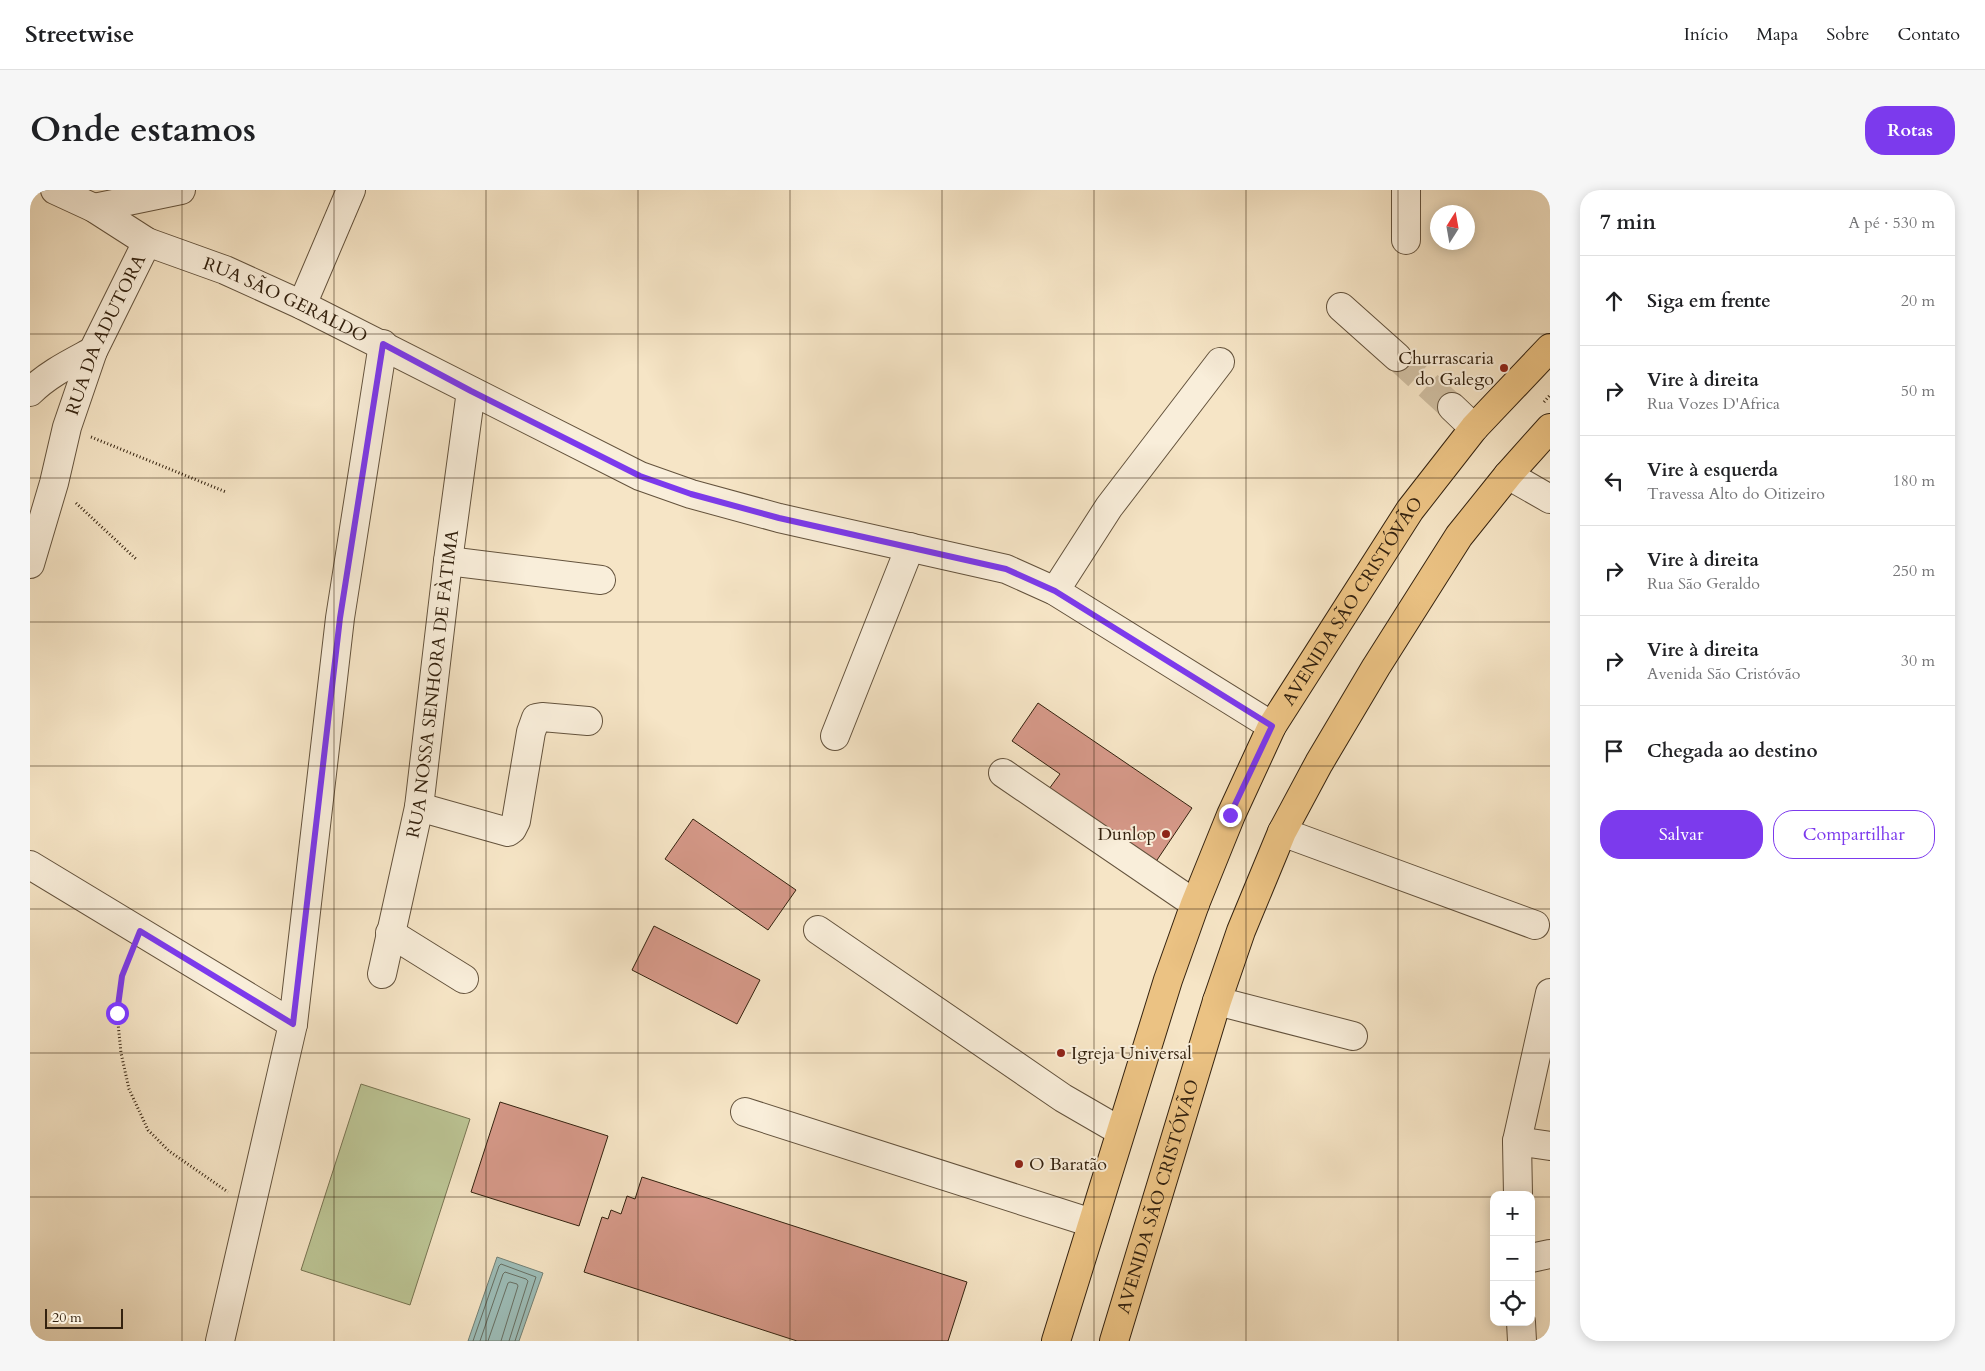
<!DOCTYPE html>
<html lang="pt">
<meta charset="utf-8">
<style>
body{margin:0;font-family:Cardo,serif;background:#f6f6f6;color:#202124}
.controls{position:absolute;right:15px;bottom:15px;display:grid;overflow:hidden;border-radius:10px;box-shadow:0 2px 12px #0003}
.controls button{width:45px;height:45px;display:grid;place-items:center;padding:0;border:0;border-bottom:1px solid #e0e0e0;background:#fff;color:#202124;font:25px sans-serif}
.compass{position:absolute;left:1400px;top:15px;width:45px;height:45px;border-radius:50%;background:#fff;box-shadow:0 2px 12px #0003;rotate:11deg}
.scale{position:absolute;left:15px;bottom:12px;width:78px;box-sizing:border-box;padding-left:5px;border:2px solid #34220f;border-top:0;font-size:14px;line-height:18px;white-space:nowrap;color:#34220f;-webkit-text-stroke:4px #f9eeda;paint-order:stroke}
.stop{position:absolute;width:15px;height:15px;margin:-11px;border:4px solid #7c3aed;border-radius:50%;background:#fff}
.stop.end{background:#7c3aed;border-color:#fff;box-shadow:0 1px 5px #0008}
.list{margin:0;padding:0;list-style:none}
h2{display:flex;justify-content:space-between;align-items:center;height:65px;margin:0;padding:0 20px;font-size:21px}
h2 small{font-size:16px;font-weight:400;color:#757577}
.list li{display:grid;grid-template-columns:32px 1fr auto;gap:15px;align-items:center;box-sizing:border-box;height:90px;padding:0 20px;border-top:1px solid #e0e0e0}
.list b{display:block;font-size:19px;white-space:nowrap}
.list p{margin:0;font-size:16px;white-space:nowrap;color:#757577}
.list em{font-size:16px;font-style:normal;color:#757577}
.actions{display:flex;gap:10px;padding:15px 20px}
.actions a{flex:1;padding:11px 0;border:1px solid #7c3aed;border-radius:20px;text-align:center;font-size:18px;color:#7c3aed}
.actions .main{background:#7c3aed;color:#fff}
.icon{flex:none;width:28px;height:28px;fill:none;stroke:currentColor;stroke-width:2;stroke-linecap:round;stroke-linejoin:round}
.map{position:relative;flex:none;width:1520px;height:1151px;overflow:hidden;border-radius:20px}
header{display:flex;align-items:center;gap:30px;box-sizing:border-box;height:70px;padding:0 25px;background:#fff;border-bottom:1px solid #e0e0e0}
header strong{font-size:24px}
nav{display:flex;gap:28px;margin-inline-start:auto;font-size:18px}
.intro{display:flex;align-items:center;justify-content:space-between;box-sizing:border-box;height:120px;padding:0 30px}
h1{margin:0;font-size:35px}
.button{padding:12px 22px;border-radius:20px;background:#7c3aed;color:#fff;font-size:18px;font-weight:700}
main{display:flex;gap:30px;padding:0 30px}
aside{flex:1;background:#fff;border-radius:20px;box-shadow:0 2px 12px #0003}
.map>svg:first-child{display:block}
.green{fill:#bcc595;stroke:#787452}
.water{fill:#9dbeb9;stroke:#738075}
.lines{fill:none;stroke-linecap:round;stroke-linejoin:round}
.shore{stroke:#687064;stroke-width:1}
.building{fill:#d69989;stroke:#34220f}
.minor-tunnel{stroke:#cfbea1;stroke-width:28;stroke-dasharray:28 14;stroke-linecap:butt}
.minor-casing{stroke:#64533d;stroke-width:30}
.major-casing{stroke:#34220f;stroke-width:30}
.path{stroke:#34220f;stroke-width:3;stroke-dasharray:1 2.5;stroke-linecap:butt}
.minor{stroke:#f9eeda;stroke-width:28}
.major{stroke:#ebc283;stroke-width:28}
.route{stroke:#7c3aed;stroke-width:6}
.grid{fill:none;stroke:#34220f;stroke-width:1;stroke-opacity:0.55}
.poi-dot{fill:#8f2418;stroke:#f9eeda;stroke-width:2}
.labels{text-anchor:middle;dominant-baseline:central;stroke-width:4;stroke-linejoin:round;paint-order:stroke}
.street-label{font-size:18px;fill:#34220f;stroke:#f9eeda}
.poi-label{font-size:18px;fill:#34220f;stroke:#f9eeda;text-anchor:end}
</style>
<header>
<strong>Streetwise</strong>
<nav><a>Início</a><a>Mapa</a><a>Sobre</a><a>Contato</a></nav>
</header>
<div class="intro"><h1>Onde estamos</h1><a class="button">Rotas</a></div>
<main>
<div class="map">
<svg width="1520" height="1151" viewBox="0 0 1520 1151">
<rect width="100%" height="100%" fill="#f6e5c6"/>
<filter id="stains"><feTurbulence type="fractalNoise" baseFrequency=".004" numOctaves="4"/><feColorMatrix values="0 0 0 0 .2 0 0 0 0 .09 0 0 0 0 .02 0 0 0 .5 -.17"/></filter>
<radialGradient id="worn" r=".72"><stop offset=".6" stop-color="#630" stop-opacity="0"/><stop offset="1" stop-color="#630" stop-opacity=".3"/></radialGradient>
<path class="green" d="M331,894L440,929L380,1115L271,1080Z"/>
<path class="water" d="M467,1067L513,1083L489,1151H438Z"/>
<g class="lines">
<g class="shore">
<path d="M443,1151L469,1076L471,1074L506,1087L485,1151"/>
<path d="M450,1151L473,1084L475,1082L496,1089L498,1091L479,1151"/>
<path d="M458,1151L478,1093L480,1092L487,1094L488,1096L471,1151"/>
</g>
</g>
<g class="building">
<path d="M1008,513L1162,618L1123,676L1016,603L1030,584L982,551Z"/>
<path d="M663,629L766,700L738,740L635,669Z"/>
<path d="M624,736L730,790L707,834L602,780Z"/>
<path d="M470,912L578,946L549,1036L441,1002Z"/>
<path d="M612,987L937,1092L918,1151H767L554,1082L572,1027L578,1029L581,1020L591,1024L597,1006L605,1009Z"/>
</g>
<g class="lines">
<path class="minor-tunnel" d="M1367,167L1422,217"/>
<defs>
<g id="minor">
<path id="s1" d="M25,0L64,18L117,52L195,80L272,115L610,286L661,304L749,328L976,379L1025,401L1242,536"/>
<path d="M1376,0V50"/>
<path d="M64,18L151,0"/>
<path d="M272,115L321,0"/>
<path d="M1311,117L1367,167"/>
<path d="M0,202C18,184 41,173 63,161"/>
<path d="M1422,217L1444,238"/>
<path d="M1478,285L1520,309"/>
<path d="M418,371L571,390"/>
<path id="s2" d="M0,374L24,293L37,237L63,161L117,52"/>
<path d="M1025,401L1079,317L1190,172"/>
<path d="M805,546L880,357"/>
<path d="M973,583L1165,714"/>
<path d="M389,617L478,642L482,639L486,631L501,542L506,528L512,527L558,531"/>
<path d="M1252,642L1505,735"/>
<path d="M0,675L263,834"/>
<path d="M788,740L1033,908L1090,941"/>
<path d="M360,743L434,789"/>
<path id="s3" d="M352,784L389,617L418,371L441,201"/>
<path d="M1187,811L1323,846"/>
<path d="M715,922L1062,1033"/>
<path d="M1487,951L1520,956"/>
<path d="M1488,1005L1487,951L1520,803"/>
<path d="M1501,1068L1520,1064"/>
<path d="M1491,1132L1492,1151"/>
<path d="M190,1151L263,834L310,428L353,154"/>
</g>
<g id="major">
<path id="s4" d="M1026,1151L1138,790L1165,714L1201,625L1242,536L1380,320L1444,238L1520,158"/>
<path id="s5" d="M1084,1151L1187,811L1211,741L1252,642L1289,573L1346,477L1429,346L1478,285L1520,238"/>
</g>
</defs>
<use href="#minor" class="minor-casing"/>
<use href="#major" class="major-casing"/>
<g class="path">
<path d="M1514,212L1520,205"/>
<path d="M61,247L196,302"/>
<path d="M46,313L106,369"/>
<path d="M100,765L92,785L87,823L91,863L99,899L118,940L139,961L198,1002"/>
</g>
<use href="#minor" class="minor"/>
<use href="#major" class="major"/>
</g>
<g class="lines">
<path class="route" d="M87,823L92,786L110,741L263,834L310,428L353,154L441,201L610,286L661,304L749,328L976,379L1025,401L1242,536L1200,625"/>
</g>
<path class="grid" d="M152,0V1151M304,0V1151M456,0V1151M608,0V1151M760,0V1151M912,0V1151M1064,0V1151M1216,0V1151M1368,0V1151M0,144H1520M0,288H1520M0,432H1520M0,576H1520M0,719H1520M0,863H1520M0,1007H1464M1501,1007H1520"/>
<g class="poi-dot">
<circle cx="1474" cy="178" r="5"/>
<circle cx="1136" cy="644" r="5"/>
<circle cx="1031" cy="863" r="5"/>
<circle cx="989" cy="974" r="5"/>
</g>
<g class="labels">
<g class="street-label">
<text stroke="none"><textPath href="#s1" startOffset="256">RUA SÃO GERALDO</textPath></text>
<text stroke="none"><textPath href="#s2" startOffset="242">RUA DA ADUTORA</textPath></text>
<text stroke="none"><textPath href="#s4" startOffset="801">AVENIDA SÃO CRISTÓVÃO</textPath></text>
<text stroke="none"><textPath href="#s3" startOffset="295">RUA NOSSA SENHORA DE FÀTIMA</textPath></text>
<text stroke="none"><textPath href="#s5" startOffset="151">AVENIDA SÃO CRISTÓVÃO</textPath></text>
</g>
<g class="poi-label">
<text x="1464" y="168">Churrascaria<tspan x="1464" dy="21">do Galego</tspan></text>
<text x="1126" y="644">Dunlop</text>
<text x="1041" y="863" text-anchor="start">Igreja Universal</text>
<text x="999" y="974" text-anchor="start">O Baratão</text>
</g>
</g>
<rect width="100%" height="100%" filter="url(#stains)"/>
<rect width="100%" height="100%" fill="url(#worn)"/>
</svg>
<div class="controls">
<button>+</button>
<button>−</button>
<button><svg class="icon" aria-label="locate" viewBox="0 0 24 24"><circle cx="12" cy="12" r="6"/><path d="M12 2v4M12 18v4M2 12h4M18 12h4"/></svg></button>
</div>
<svg class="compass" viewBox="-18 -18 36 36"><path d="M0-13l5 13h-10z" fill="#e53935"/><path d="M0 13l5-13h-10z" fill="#757577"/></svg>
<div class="scale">20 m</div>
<div class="stop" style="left:87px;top:823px"></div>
<div class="stop end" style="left:1200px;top:625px"></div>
</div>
<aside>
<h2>7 min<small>A pé · 530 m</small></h2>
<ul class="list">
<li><svg class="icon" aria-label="ahead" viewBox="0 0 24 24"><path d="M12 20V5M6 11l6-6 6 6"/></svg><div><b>Siga em frente</b></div><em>20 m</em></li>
<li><svg class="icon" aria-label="right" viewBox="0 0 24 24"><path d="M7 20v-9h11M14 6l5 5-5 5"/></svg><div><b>Vire à direita</b><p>Rua Vozes D'Africa</p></div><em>50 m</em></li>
<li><svg class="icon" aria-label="left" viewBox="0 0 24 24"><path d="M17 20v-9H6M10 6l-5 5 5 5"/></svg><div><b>Vire à esquerda</b><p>Travessa Alto do Oitizeiro</p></div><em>180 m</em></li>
<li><svg class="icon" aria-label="right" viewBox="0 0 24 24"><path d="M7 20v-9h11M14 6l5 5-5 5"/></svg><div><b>Vire à direita</b><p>Rua São Geraldo</p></div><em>250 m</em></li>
<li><svg class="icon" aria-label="right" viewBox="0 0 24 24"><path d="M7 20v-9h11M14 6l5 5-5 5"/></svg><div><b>Vire à direita</b><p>Avenida São Cristóvão</p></div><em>30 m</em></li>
<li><svg class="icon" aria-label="arrive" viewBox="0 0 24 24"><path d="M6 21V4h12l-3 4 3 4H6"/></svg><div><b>Chegada ao destino</b></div></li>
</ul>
<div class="actions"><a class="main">Salvar</a><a>Compartilhar</a></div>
</aside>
</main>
